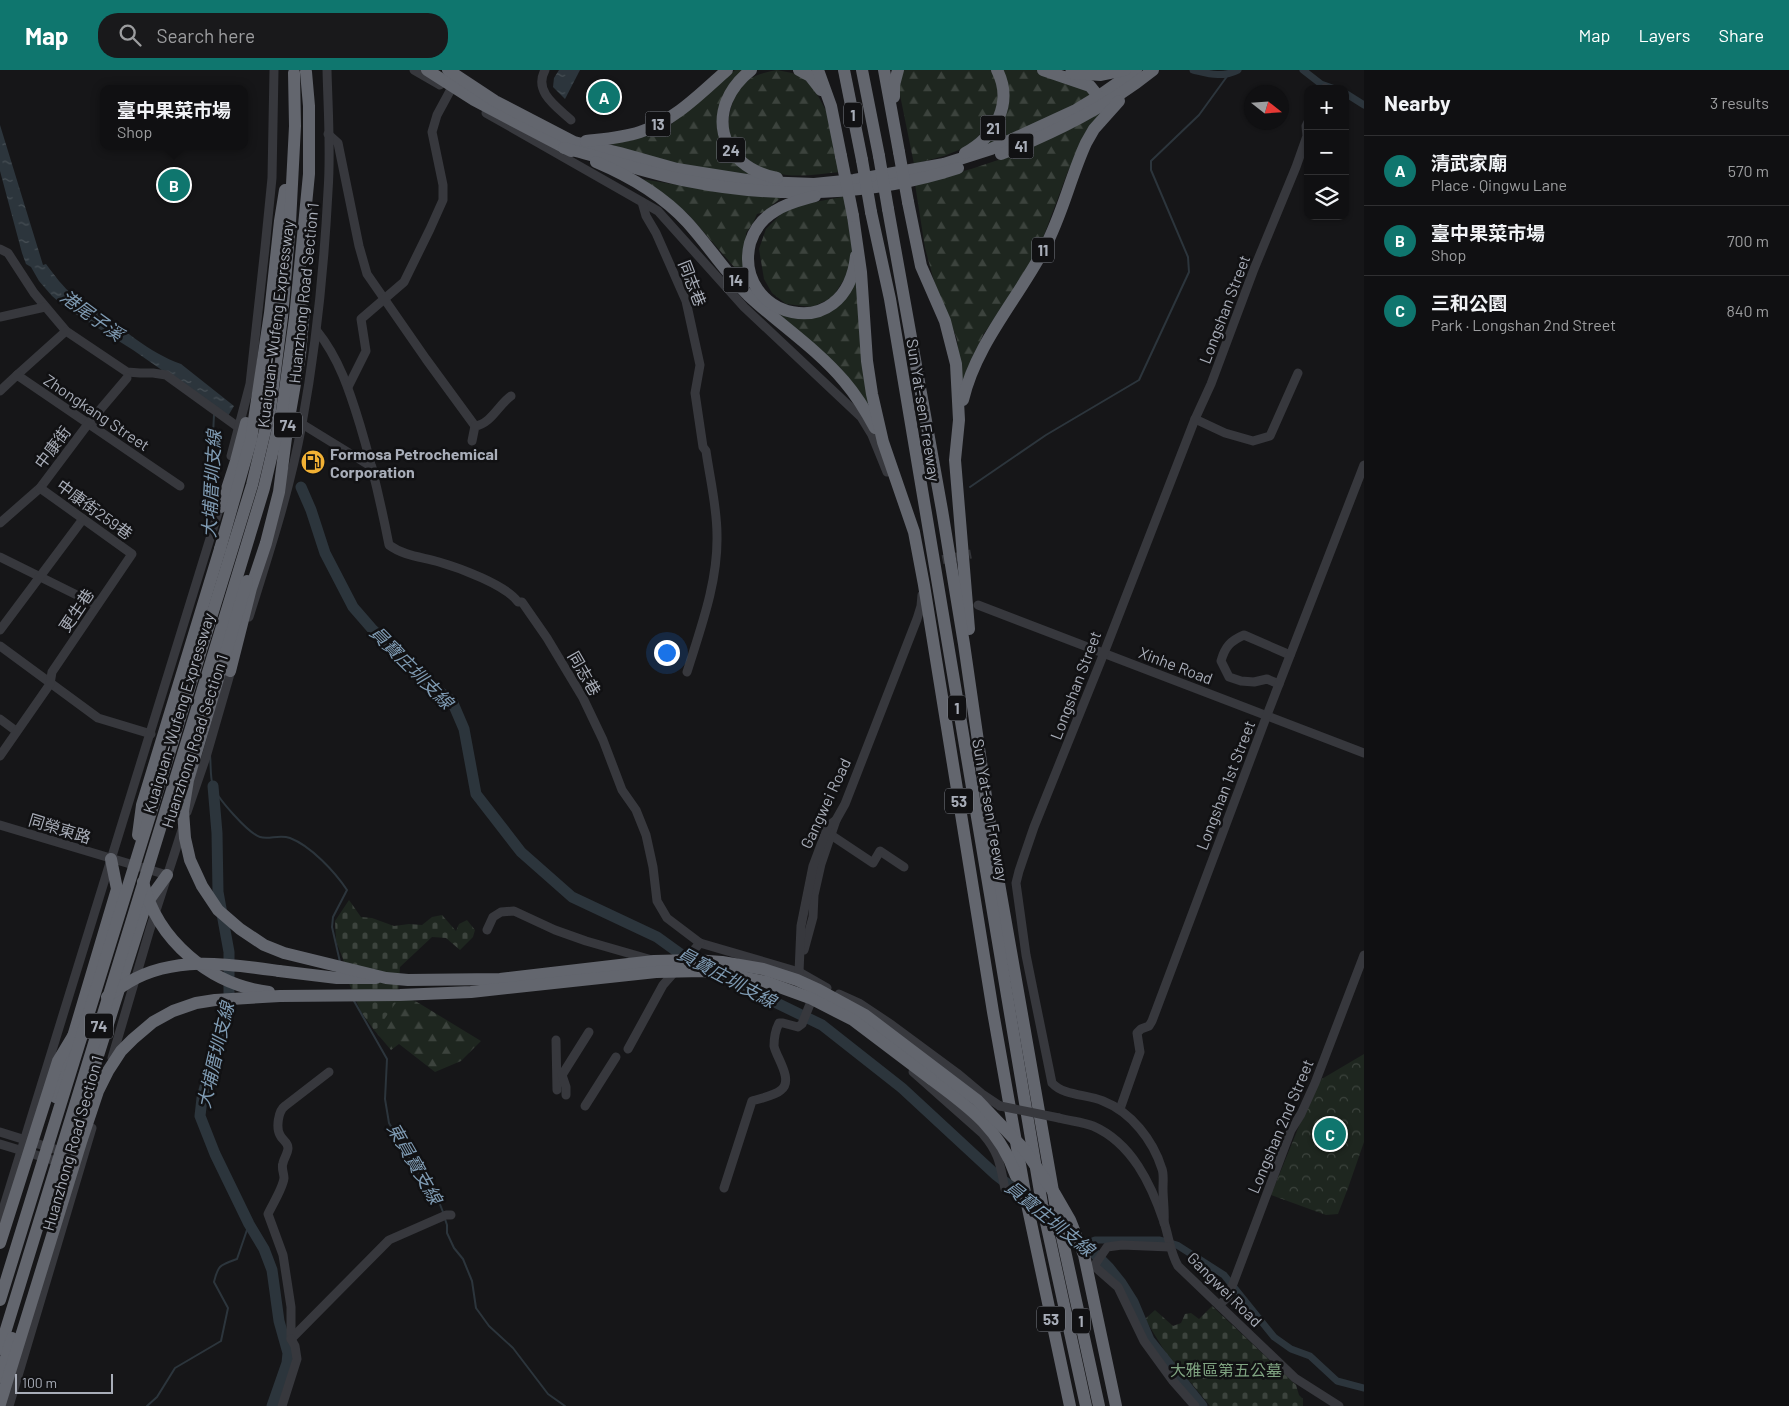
<!DOCTYPE html>
<meta charset="utf-8">
<style>
body{margin:0;font-family:Barlow,"Noto Sans TC",sans-serif;background:#19191b;color:#f1f3f6}
.controls{position:absolute;right:15px;top:15px;display:grid;overflow:hidden;border-radius:10px;box-shadow:0 1px 4px #0004}
.controls button{width:45px;height:45px;display:grid;place-items:center;padding:0;border:0;border-bottom:1px solid #303032;background:#101012;color:#f1f3f6;font:25px sans-serif}
.compass{position:absolute;left:1244px;top:15px;width:45px;height:45px;border-radius:50%;background:#101012;box-shadow:0 1px 4px #0004;rotate:107deg}
.scale{position:absolute;left:15px;bottom:12px;width:98px;box-sizing:border-box;padding-left:5px;border:2px solid #a8adb8;border-top:0;font-size:14px;line-height:18px;white-space:nowrap;color:#a8adb8;-webkit-text-stroke:4px #111113;paint-order:stroke}
.you{position:absolute;left:666px;top:582px;width:18px;height:18px;margin:-12px;border:4px solid #fff;border-radius:50%;background:#1a73e8;box-shadow:0 0 0 8px #1a73e833}
.badge{display:grid;place-items:center;width:32px;height:32px;border-radius:50%;background:#0f766e;color:#fff;font-size:16px;font-weight:700}
.pin{position:absolute;translate:-50% -50%;border:2px solid #fff;box-shadow:0 1px 5px #0006}
.popup{position:absolute;left:100px;top:15px;width:148px;height:65px;box-sizing:border-box;display:grid;place-content:center;border-radius:10px;background:#101012;filter:drop-shadow(0 1px 4px #0005);font-size:16px;white-space:nowrap;color:#9c9d9f}
.popup b{font-size:19px;color:#f1f3f6}
.popup::after{content:'';position:absolute;left:50%;top:100%;margin-left:-10px;border:10px solid transparent;border-top-color:#101012}
.list{margin:0;padding:0;list-style:none}
h2{display:flex;justify-content:space-between;align-items:center;height:65px;margin:0;padding:0 20px;font-size:21px}
h2 small{font-size:16px;font-weight:400;color:#9c9d9f}
.list li{display:grid;grid-template-columns:32px 1fr auto;gap:15px;align-items:center;box-sizing:border-box;height:70px;padding:0 20px;border-top:1px solid #303032}
.list b{display:block;font-size:19px;white-space:nowrap}
.list p{margin:0;font-size:16px;white-space:nowrap;color:#9c9d9f}
.list em{font-size:16px;font-style:normal;color:#9c9d9f}
.icon{flex:none;width:28px;height:28px;fill:none;stroke:currentColor;stroke-width:2;stroke-linecap:round;stroke-linejoin:round}
.map{position:relative;flex:none;width:1364px;height:1336px;overflow:hidden}
header{display:flex;align-items:center;gap:30px;box-sizing:border-box;height:70px;padding:0 25px;background:#0f766e;color:#fff}
header strong{font-size:24px}
nav{display:flex;gap:28px;margin-inline-start:auto;font-size:18px}
.search{width:350px;height:45px;background:#19191b;display:flex;align-items:center;gap:12px;box-sizing:border-box;padding:0 18px;border-radius:20px;color:#9c9d9f;font-size:19px}
main{display:flex}
aside{flex:1;background:#101012}
.map>svg:first-child{display:block}
.forest{fill:url(#forest-firs)}
.cemetery{fill:url(#cemetery-stones)}
.park{fill:url(#park-crowns)}
.water{fill:url(#water-ripples)}
.lines{fill:none;stroke-linecap:round;stroke-linejoin:round}
.stream{stroke:#2c353c;stroke-width:2}
.canal{stroke:#2c353c;stroke-width:7}
.river{stroke:#2c353c;stroke-width:11}
.minor-tunnel{stroke:#333438;stroke-width:9;stroke-dasharray:9 4.5;stroke-linecap:butt}
.minor{stroke:#37383d;stroke-width:9}
.highway{stroke:#63666e;stroke-width:12}
.minor-bridge{stroke:#37383d;stroke-width:9}
.highway-bridge{stroke:#63666e;stroke-width:12}
.labels{text-anchor:middle;dominant-baseline:central;stroke-width:5;stroke-linejoin:round;paint-order:stroke}
.shield{fill:#111113;stroke:#7b7e86;stroke-width:1}
.shield-label{font-size:15px;font-weight:bold;fill:#a8adb8}
.street-label{font-size:16px;fill:#a8adb8;stroke:#111113}
.poi-label{font-size:16px;font-weight:bold;fill:#a8adb8;stroke:#111113;text-anchor:start}
.park-label{font-size:16px;fill:#7fa381;stroke:#111113}
.water-label{font-size:18px;font-style:italic;fill:#7f9bb3;stroke:#111113}
</style>
<header>
<strong>Map</strong>
<div class="search"><svg class="icon" aria-label="search" viewBox="0 0 24 24"><circle cx="10" cy="10" r="6"/><path d="M15 15l6 6"/></svg>Search here</div>
<nav><a>Map</a><a>Layers</a><a>Share</a></nav>
</header>
<main>
<div class="map">
<svg width="1364" height="1336" viewBox="0 0 1364 1336">
<defs>
<pattern id="forest-firs" width="22" height="20" patternUnits="userSpaceOnUse" patternTransform="scale(1.25)"><rect width="22" height="20" fill="#1e261f"/><path d="M5 1l3.5 6h-7zM16 11l3.5 6h-7z" fill="#3c433d"/></pattern>
<pattern id="cemetery-stones" width="16" height="16" patternUnits="userSpaceOnUse" patternTransform="scale(1.25)"><rect width="16" height="16" fill="#1e261f"/><path d="M2 7V4a2 2 0 0 1 4 0v3zM10 15v-3a2 2 0 0 1 4 0v3z" fill="#3c433d"/></pattern>
<pattern id="park-crowns" width="20" height="18" patternUnits="userSpaceOnUse" patternTransform="scale(1.25)"><rect width="20" height="18" fill="#1e261f"/><path d="M2 6a3 3 0 1 1 6 0M12 15a3 3 0 1 1 6 0" fill="none" stroke="#3c433d"/></pattern>
<pattern id="water-ripples" width="26" height="14" patternUnits="userSpaceOnUse" patternTransform="scale(1.25)"><rect width="26" height="14" fill="#2c353c"/><path d="M2 4q2-2 4 0t4 0M15 11q2-2 4 0t4 0" fill="none" stroke="#485056"/></pattern>
</defs>
<rect width="100%" height="100%" fill="#161618"/>
<g class="forest">
<path d="M735,0H747L728,18L720,68L756,107L665,92L607,73L622,72L668,57Z"/>
<path d="M777,0L797,4L812,15L834,55L841,102C818,104 794,109 772,102C759,98 735,84 730,70C724,53 733,20 748,10C757,4 767,2 777,0Z"/>
<path d="M900,0H992L998,10L997,44L971,75L944,86L914,94L898,15Z"/>
<path d="M998,0H1036L1087,19L1093,26L982,78L996,57Z"/>
<path d="M1104,39L1068,101L1037,184L983,265L963,309L961,308L957,269L934,211L925,178L915,114L971,99L1010,86Z"/>
<path d="M642,109L714,121L783,126L764,142L757,144L753,153L746,163L747,202L742,200V206L688,144Z"/>
<path d="M847,126L854,194L832,228L812,237L786,234L772,223L764,209L759,179L766,159L788,137Z"/>
<path d="M858,208L872,340L777,244L779,242C820,253 838,246 858,208Z"/>
<path d="M398,925L417,932L481,971L461,991L435,1002L399,974L391,980L374,960L378,958Z"/>
</g>
<g class="cemetery">
<path d="M349,830L361,847L372,848L394,856L409,854L422,855L432,847L442,845L456,861L459,854L467,850L475,860L473,867L460,880L446,868L432,867L400,897L398,925L395,934L378,958L374,960L361,942L348,911L346,897L336,871L335,851Z"/>
<path d="M1212,1236L1296,1315L1299,1325L1303,1329V1336H1210L1192,1314L1172,1293L1145,1249L1155,1240L1173,1256L1181,1253L1185,1244L1191,1243L1199,1249Z"/>
</g>
<path class="park" d="M1364,984V1072L1348,1118L1338,1144L1326,1145L1271,1125L1299,1056L1320,1010Z"/>
<g class="water">
<path d="M559,0H580L565,29L553,17L554,8Z"/>
<path d="M0,55L43,195L46,194C55,206 63,217 74,226C80,231 88,233 94,237C121,257 149,283 181,294L234,336L228,346L133,280L66,238L52,226L39,211L31,197L26,194L22,183L0,101Z"/>
</g>
<g class="lines">
<g class="stream">
<path d="M970,417L1046,365L1139,310L1189,202L1188,187L1151,100V91L1199,45L1228,5"/>
<path d="M208,461L214,345"/>
<path d="M210,685C211,694 210,708 213,716C217,728 248,763 260,767C269,770 279,764 290,768C311,776 335,802 347,820L333,847L332,857L340,892"/>
<path d="M354,931L387,989L385,1029L389,1053L412,1092L439,1132L443,1142"/>
<path d="M445,1149L447,1155V1163L454,1178L463,1189L472,1211L476,1238L489,1256L513,1278L548,1324L565,1336"/>
<path d="M147,1336L157,1327L175,1298L221,1271L228,1238L214,1212C218,1195 220,1195 237,1189L249,1154"/>
</g>
<g class="canal">
<path d="M1193,0C1210,4 1222,8 1238,0"/>
<path d="M1303,0L1321,14L1335,19"/>
<path d="M1345,23L1364,35"/>
<path d="M1085,1174L1095,1170H1160L1177,1175L1224,1205L1274,1267L1291,1279L1310,1286L1337,1311L1364,1318"/>
</g>
<g class="river">
<path d="M301,417L311,440L325,483L353,537L373,560L431,615L452,631L464,659L476,724L521,782L572,827L657,867L693,893"/>
<path d="M213,716L217,763L218,822L229,882V927L202,1028L200,1046L215,1084L249,1154L264,1179L272,1200L279,1251L288,1283L287,1293L272,1336"/>
<path d="M717,904L822,955L902,1018L996,1105L1085,1174L1109,1198L1121,1213L1133,1232L1149,1270L1202,1336"/>
</g>
<path class="minor-tunnel" d="M916,495L971,484"/>
<g class="minor">
<path d="M414,0L440,15"/>
<path d="M545,0C533,22 557,37 571,50"/>
<path d="M1324,19L1325,18"/>
<path d="M486,43L658,141L744,237L861,347L872,365L887,402"/>
<path d="M328,64L338,73L359,176L367,204L426,289L475,356"/>
<path d="M642,132L646,146L656,163L686,231L700,295L695,323L703,377L706,381C710,409 717,437 717,465C718,512 701,557 687,602"/>
<path d="M0,179L8,183L34,223L66,261L127,302L140,303H153L166,305L238,357"/>
<path d="M0,247L45,237"/>
<path d="M317,261C339,288 350,322 360,355C372,395 381,434 389,475C404,486 422,487 439,492C460,498 506,515 518,532H522L547,568L583,628L603,670L622,720L636,740L646,765L653,797L657,831L667,848L700,873L799,902L827,918"/>
<path d="M17,305L66,261"/>
<path d="M348,317L366,281L361,249L404,212L430,159L443,130V115L432,62L437,45L450,21"/>
<path d="M0,321L17,305L180,416"/>
<path d="M1195,349L1225,363L1253,371L1270,366L1298,303"/>
<path d="M302,354L372,397"/>
<path d="M472,371L475,356C491,354 499,334 511,326"/>
<path d="M231,386L250,314L265,178L272,108L274,0"/>
<path d="M0,453L40,418L88,354L127,308"/>
<path d="M0,487L97,535"/>
<path d="M978,535L1364,683"/>
<path d="M249,547C269,483 290,420 302,354C316,277 324,199 328,121C331,81 328,40 327,0"/>
<path d="M0,560L83,449"/>
<path d="M0,576L98,648L151,664"/>
<path d="M1279,614L1267,609L1254,612L1241,611L1229,607L1221,591C1225,577 1230,571 1244,565L1290,585"/>
<path d="M0,649L16,661"/>
<path d="M0,686L50,614L52,602L132,484L40,418"/>
<path d="M187,742L206,687L232,597"/>
<path d="M0,755L167,805"/>
<path d="M831,765L873,793L880,781L904,797"/>
<path d="M487,860L493,847L501,842L514,841L555,860L586,871L652,890"/>
<path d="M804,880L813,847L814,825L821,794L836,750"/>
<path d="M799,902L801,856L813,796L828,756L836,750L845,734L917,549L921,536L922,525"/>
<path d="M839,924L859,933L892,955L957,1003L982,1024L1000,1036"/>
<path d="M556,970L557,1020"/>
<path d="M628,979L663,915L700,873"/>
<path d="M112,988L150,859L183,757"/>
<path d="M913,1002L983,1064C1000,1084 1000,1095 1005,1119"/>
<path d="M566,1025V1017L562,1005L589,962"/>
<path d="M585,1036L616,987"/>
<path d="M1120,1039L1140,982L1137,963L1141,959L1149,956L1152,951L1267,645L1364,395"/>
<path d="M1059,1048C1070,1051 1083,1052 1093,1056C1132,1073 1151,1114 1164,1152C1169,1167 1170,1182 1178,1196L1295,1308L1339,1336"/>
<path d="M0,1062L80,1087"/>
<path d="M0,1074L79,1098"/>
<path d="M724,1118L752,1031C759,1029 776,1025 781,1020C794,1010 776,987 774,976C774,969 776,959 779,953H783L798,957L802,954L814,924"/>
<path d="M0,1149L221,433"/>
<path d="M1164,1153C1165,1141 1163,1130 1163,1118C1163,1112 1164,1104 1162,1099C1153,1070 1131,1042 1103,1031C1086,1024 1064,1026 1052,1013L1026,885L1016,813L1019,801L1034,757L1104,583L1195,349L1211,314L1254,199L1296,97L1307,66L1306,56L1308,52"/>
<path d="M1170,1177L1122,1175L1107,1177L1094,1196L1118,1217L1144,1271L1173,1311L1195,1336"/>
<path d="M1219,1235L1228,1227L1291,1060L1301,1044L1315,1013L1364,885"/>
<path d="M291,1269V1237L283,1185L268,1144C272,1135 283,1118 284,1108C284,1103 281,1098 283,1093C284,1088 288,1083 288,1078C288,1072 282,1070 280,1065C276,1058 278,1041 285,1036L329,1002"/>
<path d="M291,1269L389,1170L446,1145H451"/>
<path d="M9,1336L92,1058"/>
<path d="M282,1336L297,1289L295,1276L291,1269"/>
</g>
<g class="highway">
<path d="M427,0L474,30L571,81"/>
<path d="M448,0L495,31L574,72L620,83L677,99L759,112L814,114L854,110L944,94L991,79L1076,40L1099,26L1136,0"/>
<path d="M751,0C704,37 717,96 777,108"/>
<path d="M799,0L810,6L821,20"/>
<path d="M818,0L831,36L841,86"/>
<path d="M844,0L862,90"/>
<path d="M862,0L879,86"/>
<path d="M884,0L899,82"/>
<path d="M1043,0L1090,16L1103,32"/>
<path d="M1071,3L1101,5L1125,0"/>
<path d="M894,27V15L898,0"/>
<path d="M586,71C604,69 622,68 640,62C674,51 701,23 727,0"/>
<path d="M564,78C605,88 646,103 688,111C777,129 872,126 958,98"/>
<path d="M965,83C995,67 1014,33 997,0"/>
<path d="M1001,84C1055,62 1107,37 1153,0"/>
<path d="M596,92C629,106 663,126 687,152C708,175 726,203 748,225C779,254 816,278 844,311C856,325 866,341 875,358"/>
<path d="M815,126C801,130 787,133 775,141C763,148 754,160 750,173C732,247 846,279 856,186"/>
<path d="M908,132L921,196L945,251L956,294L959,350L955,390L969,559"/>
<path d="M888,139L942,440L964,574L996,796L1057,1144L1099,1336"/>
<path d="M871,142L890,229L1042,1134L1086,1336"/>
<path d="M853,146L861,202L867,291L872,324L883,372L914,462L924,515L993,942L1027,1134L1070,1336"/>
<path d="M963,330C976,274 1017,230 1044,179C1062,146 1070,108 1086,73L1094,59L1119,31"/>
<path d="M221,437L236,391L246,353"/>
<path d="M220,479L251,370L270,243L280,151L285,120"/>
<path d="M230,601L251,518L266,473L279,422L287,360L300,285L304,240"/>
<path d="M186,629L252,415L270,340L282,247L290,153L295,56L294,3"/>
<path d="M199,632L264,418L282,341L295,248L309,104V36L306,2"/>
<path d="M279,901L337,908H376"/>
<path d="M931,1009C969,1037 1000,1059 1016,1106"/>
<path d="M55,1027L117,819L111,789"/>
<path d="M83,1033L146,834L167,805"/>
</g>
<path class="minor-bridge" d="M1000,1036L1059,1048"/>
<g class="highway-bridge">
<path d="M899,82L908,132"/>
<path d="M841,86L853,146"/>
<path d="M879,86L888,139"/>
<path d="M862,90L871,142"/>
<path d="M247,511L188,710L183,741L185,768L190,790L202,816L218,840L240,859L264,875L284,883L386,908L408,910L500,909L654,891L694,890L722,892L763,899L797,910L819,920L865,945L977,1030L1024,1079L1055,1124L1070,1150L1084,1185L1116,1336"/>
<path d="M138,765L142,735L220,479"/>
<path d="M143,812C157,870 210,915 269,922"/>
<path d="M107,927C114,922 122,916 129,912C175,885 229,894 279,901"/>
<path d="M0,1173L58,991L82,951"/>
<path d="M0,1230L186,629"/>
<path d="M0,1279L199,632"/>
<path d="M0,1307L12,1268"/>
<path d="M0,1334L81,1072L98,1021L108,1001L121,981L133,969L153,952L173,941L196,933L215,930L280,926L400,925L471,922L656,902L703,901L727,904L766,912L810,928L853,950L931,1009"/>
</g>
</g>
<defs>
<symbol id="fuel-disc" viewBox="-11 -11 22 22"><circle r="9.5" fill="#f2b134" stroke="#111113"/><path d="M-5.5-6h7V0h2V4h1.3V-2.5L3-4.5l.8-.8L6-3V5H2.5V1h-1V6h-7ZM-4.2-4.7v3.2H.2V-4.7Z" fill="#111"/></symbol>
</defs>
<g fill-rule="evenodd">
<use href="#fuel-disc" x="299" y="378" width="28" height="28"/>
</g>
<g class="labels">
<g class="shield">
<rect x="844" y="32.5" width="18" height="25" rx="4"/>
<rect x="645.5" y="41.5" width="25" height="25" rx="4"/>
<rect x="980.5" y="45.5" width="25" height="25" rx="4"/>
<rect x="1008.5" y="63.5" width="25" height="25" rx="4"/>
<rect x="717" y="67.5" width="28" height="25" rx="4"/>
<rect x="1032" y="167.5" width="22" height="25" rx="4"/>
<rect x="723.5" y="197.5" width="25" height="25" rx="4"/>
<rect x="274" y="342.5" width="28" height="25" rx="4"/>
<rect x="948" y="625.5" width="18" height="25" rx="4"/>
<rect x="945" y="718.5" width="28" height="25" rx="4"/>
<rect x="85" y="943.5" width="28" height="25" rx="4"/>
<rect x="1037" y="1236.5" width="28" height="25" rx="4"/>
<rect x="1072" y="1238.5" width="18" height="25" rx="4"/>
</g>
<g class="shield-label">
<text x="853" y="45">1</text>
<text x="658" y="54">13</text>
<text x="993" y="58">21</text>
<text x="1021" y="76">41</text>
<text x="731" y="80">24</text>
<text x="1043" y="180">11</text>
<text x="736" y="210">14</text>
<text x="288" y="355">74</text>
<text x="957" y="638">1</text>
<text x="959" y="731">53</text>
<text x="99" y="956">74</text>
<text x="1051" y="1249">53</text>
<text x="1081" y="1251">1</text>
</g>
<g class="street-label">
<text transform="translate(693 213) rotate(69)">同志巷</text>
<text transform="translate(303 223) rotate(-84)">Huanzhong Road Section 1</text>
<text transform="translate(1224 239) rotate(-69)">Longshan Street</text>
<text transform="translate(275 254) rotate(-83)">Kuaiguan-Wufeng Expressway</text>
<text transform="translate(924 340) rotate(81)">Sun Yat-sen Freeway</text>
<text transform="translate(97 342) rotate(34)">Zhongkang Street</text>
<text transform="translate(52 377) rotate(-53)">中康街</text>
<text transform="translate(95 439) rotate(36)">中康街259巷</text>
<text transform="translate(76 540) rotate(-56)">更生巷</text>
<text transform="translate(1176 595) rotate(21)">Xinhe Road</text>
<text transform="translate(585 603) rotate(60)">同志巷</text>
<text transform="translate(1075 615) rotate(-69)">Longshan Street</text>
<text transform="translate(178 643) rotate(-73)">Kuaiguan-Wufeng Expressway</text>
<text transform="translate(194 671) rotate(-72)">Huanzhong Road Section 1</text>
<text transform="translate(1225 715) rotate(-69)">Longshan 1st Street</text>
<text transform="translate(825 733) rotate(-65)">Gangwei Road</text>
<text transform="translate(991 740) rotate(80)">Sun Yat-sen Freeway</text>
<text transform="translate(60 758) rotate(17)">同榮東路</text>
<text transform="translate(1280 1056) rotate(-67)">Longshan 2nd Street</text>
<text transform="translate(72 1073) rotate(-74)">Huanzhong Road Section 1</text>
<text transform="translate(1225 1219) rotate(45)">Gangwei Road</text>
</g>
<g class="poi-label">
<text x="330" y="383">Formosa Petrochemical<tspan x="330" dy="18">Corporation</tspan></text>
</g>
<g class="park-label">
<text x="1226" y="1299">大雅區第五公墓</text>
</g>
<g class="water-label">
<text transform="translate(92 245) rotate(36)">港尾子溪</text>
<text transform="translate(211 414) rotate(-87)">大埔厝圳支線</text>
<text transform="translate(412 597) rotate(45)">員寶庄圳支線</text>
<text transform="translate(727 907) rotate(28)">員寶庄圳支線</text>
<text transform="translate(215 985) rotate(-77)">大埔厝圳支線</text>
<text transform="translate(415 1093) rotate(60)">東員寶支線</text>
<text transform="translate(1050 1148) rotate(39)">員寶庄圳支線</text>
</g>
</g>
</svg>
<div class="controls">
<button>+</button>
<button>−</button>
<button><svg class="icon" aria-label="layers" viewBox="0 0 24 24"><path d="M12 4l9 5-9 5-9-5zM3 14l9 5 9-5"/></svg></button>
</div>
<svg class="compass" viewBox="-18 -18 36 36"><path d="M0-13l5 13h-10z" fill="#e53935"/><path d="M0 13l5-13h-10z" fill="#9c9d9f"/></svg>
<div class="scale">100 m</div>
<div class="you"></div>
<div class="pin badge" style="left:604px;top:27px">A</div>
<div class="pin badge" style="left:174px;top:115px">B</div>
<div class="popup"><b>臺中果菜市場</b>Shop</div>
<div class="pin badge" style="left:1330px;top:1064px">C</div>
</div>
<aside>
<h2>Nearby<small>3 results</small></h2>
<ul class="list">
<li><span class="badge">A</span><div><b>清武家廟</b><p>Place · Qingwu Lane</p></div><em>570 m</em></li>
<li><span class="badge">B</span><div><b>臺中果菜市場</b><p>Shop</p></div><em>700 m</em></li>
<li><span class="badge">C</span><div><b>三和公園</b><p>Park · Longshan 2nd Street</p></div><em>840 m</em></li>
</ul>
</aside>
</main>
